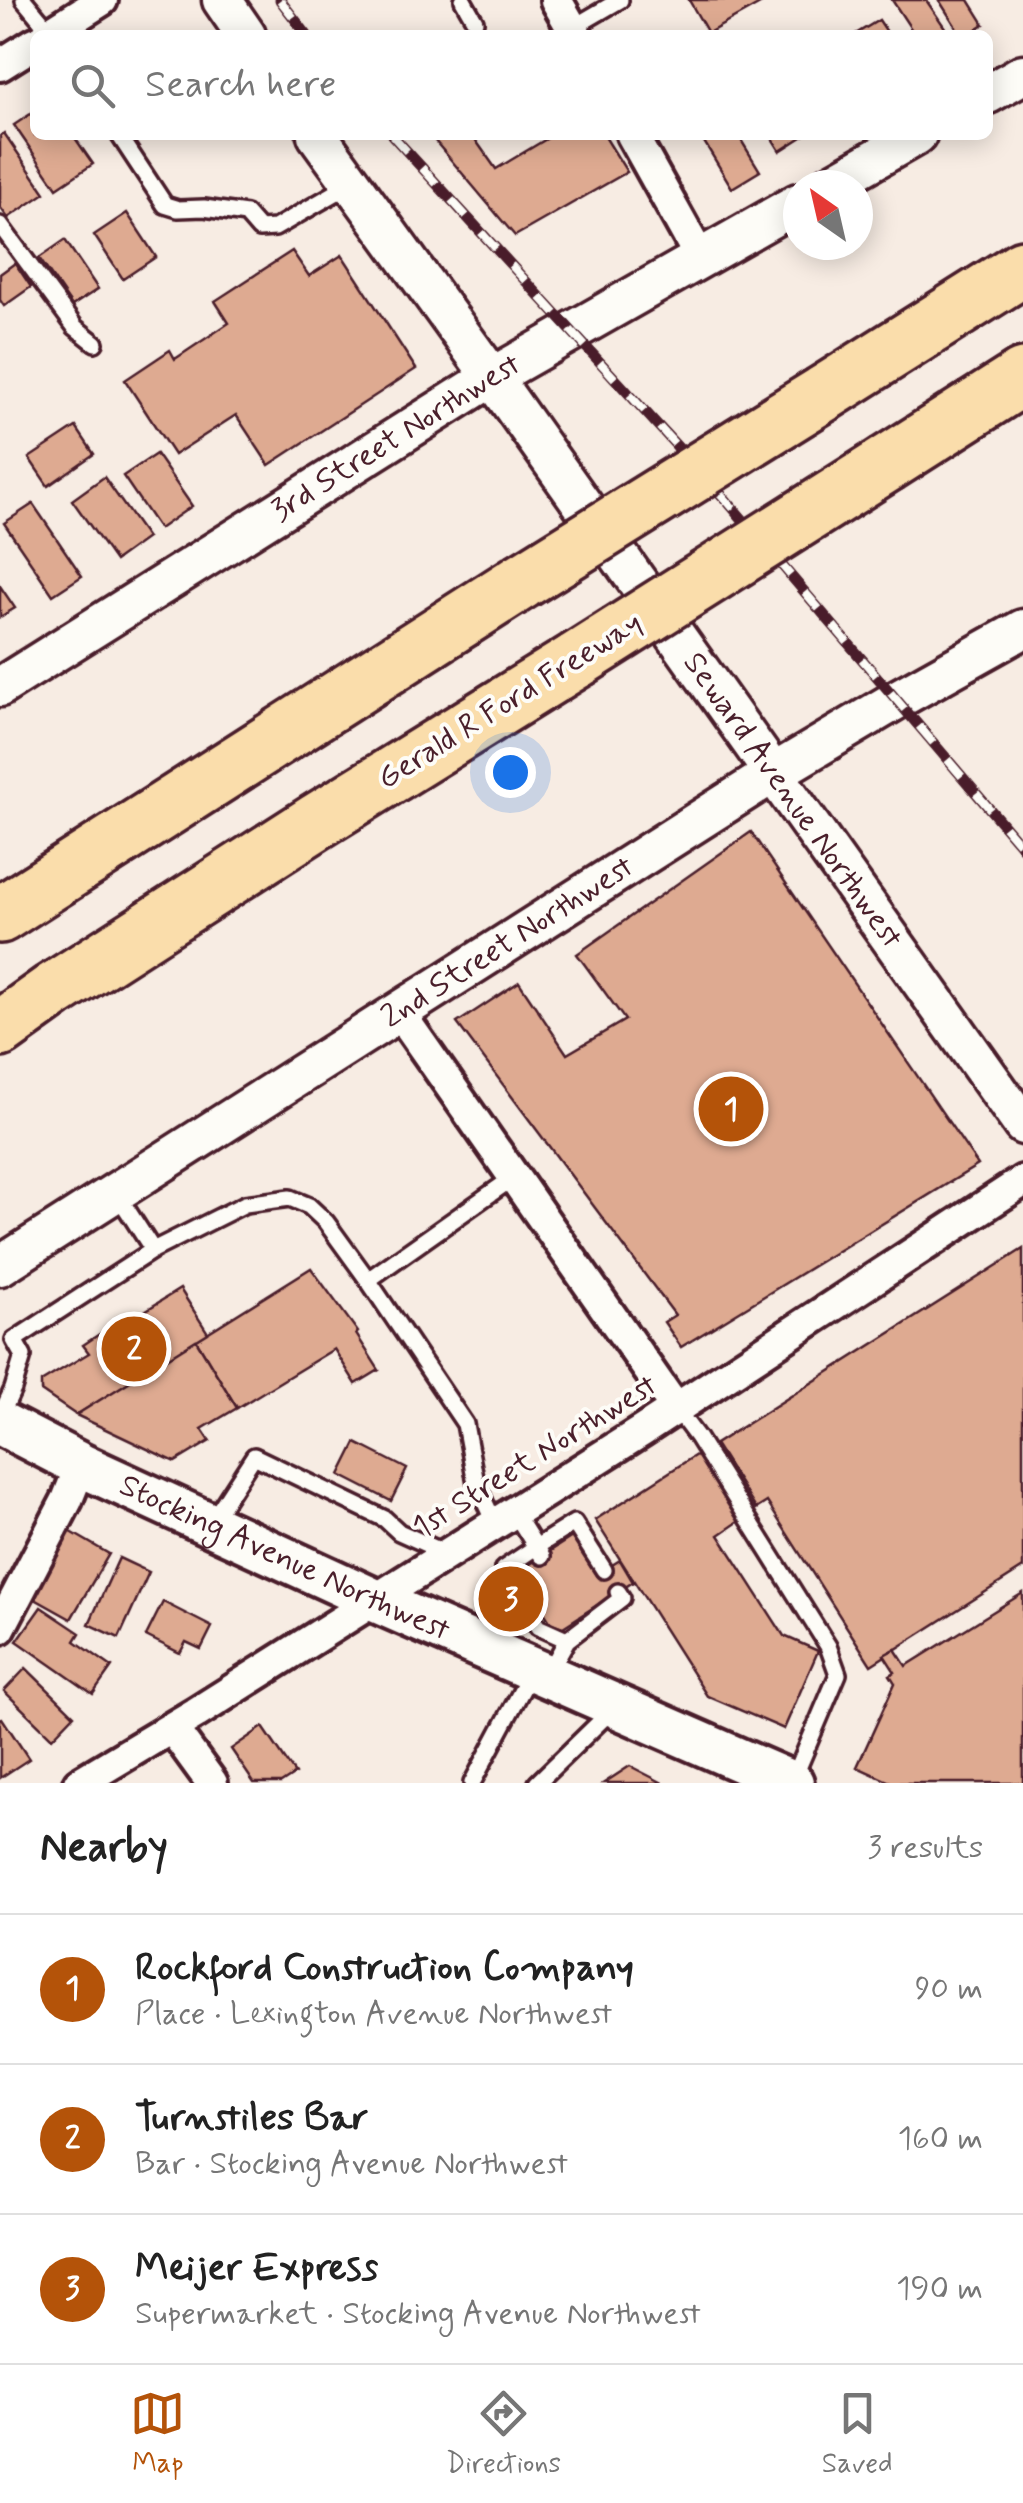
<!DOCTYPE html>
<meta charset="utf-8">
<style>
body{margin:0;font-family:Mynerve,sans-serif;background:#f6f6f6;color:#222}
.compass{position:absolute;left:783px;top:170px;width:90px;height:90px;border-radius:50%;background:#fff;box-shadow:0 5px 25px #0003;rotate:326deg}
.you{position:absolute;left:510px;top:772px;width:35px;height:35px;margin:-25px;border:8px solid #fff;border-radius:50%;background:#1a73e8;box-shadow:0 0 0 15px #1a73e833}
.badge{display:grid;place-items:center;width:65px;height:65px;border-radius:50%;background:#b45309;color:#fff;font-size:32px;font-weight:700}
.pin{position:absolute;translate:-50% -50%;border:5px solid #fff;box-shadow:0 2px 10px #0006}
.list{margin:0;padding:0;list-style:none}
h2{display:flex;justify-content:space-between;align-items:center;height:130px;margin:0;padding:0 40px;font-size:42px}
h2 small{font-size:32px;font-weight:400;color:#767676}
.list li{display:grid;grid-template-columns:65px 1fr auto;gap:30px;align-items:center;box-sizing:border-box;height:150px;padding:0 40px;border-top:2px solid #e0e0e0}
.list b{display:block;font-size:38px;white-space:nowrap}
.list p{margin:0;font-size:32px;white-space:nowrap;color:#767676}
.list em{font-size:32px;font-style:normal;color:#767676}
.icon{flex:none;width:55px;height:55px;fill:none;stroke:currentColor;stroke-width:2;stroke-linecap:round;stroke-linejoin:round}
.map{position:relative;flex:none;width:1023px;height:1783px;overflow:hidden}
.search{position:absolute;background:#fff;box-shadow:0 5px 25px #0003;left:30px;right:30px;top:30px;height:110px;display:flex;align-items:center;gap:25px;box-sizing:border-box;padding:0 35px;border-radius:15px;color:#767676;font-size:38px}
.sheet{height:580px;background:#fff}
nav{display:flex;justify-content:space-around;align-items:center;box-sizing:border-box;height:140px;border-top:2px solid #e0e0e0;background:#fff;font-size:28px;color:#767676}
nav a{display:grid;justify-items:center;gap:5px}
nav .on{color:#b45309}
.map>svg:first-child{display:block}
.building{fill:#deaa91;stroke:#4a1f2b;stroke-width:2.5}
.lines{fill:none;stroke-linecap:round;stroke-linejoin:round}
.service-casing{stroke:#4a1f2b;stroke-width:22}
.minor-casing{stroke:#4a1f2b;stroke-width:38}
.tertiary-casing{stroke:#4a1f2b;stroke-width:45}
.secondary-casing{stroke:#4a1f2b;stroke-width:50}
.motorway-casing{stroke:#4a1f2b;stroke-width:62}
.service{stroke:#fdfcf7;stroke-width:15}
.minor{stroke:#fdfcf7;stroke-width:30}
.tertiary{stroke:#fdfcf7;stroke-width:38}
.secondary{stroke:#fdfcf7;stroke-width:42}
.motorway{stroke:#faddab;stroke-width:55}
.rail-casing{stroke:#4a1f2b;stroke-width:11}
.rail{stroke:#fdfcf7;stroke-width:8;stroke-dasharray:22;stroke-linecap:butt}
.motorway-bridge-casing{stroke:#4a1f2b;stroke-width:62;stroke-linecap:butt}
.motorway-bridge{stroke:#faddab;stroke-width:55}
.labels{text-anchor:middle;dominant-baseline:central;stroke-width:8;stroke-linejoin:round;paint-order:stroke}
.street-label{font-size:32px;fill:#4a1f2b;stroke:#fdfcf7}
</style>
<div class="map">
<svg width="1023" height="1783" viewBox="0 0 1023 1783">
<rect width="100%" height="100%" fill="#f7ece3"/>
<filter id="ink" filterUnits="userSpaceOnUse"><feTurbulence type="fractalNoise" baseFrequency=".01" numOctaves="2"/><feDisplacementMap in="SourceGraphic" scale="20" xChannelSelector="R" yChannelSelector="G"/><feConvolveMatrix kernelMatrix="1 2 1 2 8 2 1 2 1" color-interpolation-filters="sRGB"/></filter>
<g filter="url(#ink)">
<g class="building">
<path d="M689,0H767L708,33Z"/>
<path d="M892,0H926L950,35H915Z"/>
<path d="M939,0H969L984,24L967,35H961Z"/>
<path d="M879,20L889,35H854Z"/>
<path d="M35,111V135H73L93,164L57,188L14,125Z"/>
<path d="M4,133L45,193L8,218L0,207V136Z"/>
<path d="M430,135H472L496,169L553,135H604L627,172L515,236Z"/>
<path d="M712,135H738L760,171L732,188L703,140Z"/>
<path d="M770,135H805L780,151Z"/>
<path d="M127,213L156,257L123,279L94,235Z"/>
<path d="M65,240L98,289L72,306L39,258Z"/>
<path d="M292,251L309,276L342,255L416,369L269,465L236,415L174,455L125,380L170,350L175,359L229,323L215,301Z"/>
<path d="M15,263L31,287L4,306L0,300V274Z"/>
<path d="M76,427L94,454L48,486L29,458Z"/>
<path d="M156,454L192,506L159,529L123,476Z"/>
<path d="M104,477L147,538L115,561L72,500Z"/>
<path d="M33,504L82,576L53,595L4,523Z"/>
<path d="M0,586L15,608L0,617Z"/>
<path d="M751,832L978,1165L681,1347L664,1322L675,1315L457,1023L519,982L567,1054L625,1020L577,954Z"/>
<path d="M1023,1249V1568L871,1665L767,1502L756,1509L715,1444Z"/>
<path d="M311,1268L358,1332L356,1334L379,1370L356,1384L334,1349L237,1408L196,1340Z"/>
<path d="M180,1289L208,1333L76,1415L41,1391V1382L89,1353L83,1345L101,1333L107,1342L119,1334L116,1329Z"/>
<path d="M196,1340L237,1408L202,1429L210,1441L175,1462L76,1415Z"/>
<path d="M356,1443L407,1469L391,1501L340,1475Z"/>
<path d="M699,1453L741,1520L719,1535L784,1636L818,1651L784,1729L707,1696L595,1520Z"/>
<path d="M66,1529L109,1554L71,1619L28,1595Z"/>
<path d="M572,1537L596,1575L620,1560L633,1582L563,1627L551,1623L518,1572Z"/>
<path d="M119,1558L149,1572L119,1638L89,1624Z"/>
<path d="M1023,1593V1783H892L857,1767L895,1683L890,1675L895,1672L884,1655L895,1649L906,1666Z"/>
<path d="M163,1602L212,1627L201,1649L186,1642L180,1653L146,1636Z"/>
<path d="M41,1607L80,1633L75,1641L112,1667L93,1694L17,1641Z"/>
<path d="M26,1668L74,1715L52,1738L4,1691Z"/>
<path d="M2,1718L29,1759L0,1778V1719Z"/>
<path d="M263,1727L295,1774L281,1783H254L231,1749Z"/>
<path d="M630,1766L663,1783H604Z"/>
</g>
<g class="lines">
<defs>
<g id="service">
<path d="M24,0L53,35"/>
<path d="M463,0L475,21"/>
<path d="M572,28L620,0"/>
<path d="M119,135L165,205L178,209L204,208L246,214L259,229L275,228L351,184"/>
<path d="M0,225L75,327L95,343"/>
<path d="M153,1250L245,1204L290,1198L309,1206L326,1222L368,1280L465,1424L476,1483L495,1524"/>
<path d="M368,1280L514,1177"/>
<path d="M676,1409L697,1437L828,1646L838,1674L793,1780"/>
<path d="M0,1417L13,1389L23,1356L14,1340L153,1250L117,1194"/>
<path d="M514,1512L536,1547L574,1523L604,1570"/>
<path d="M212,1521L254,1456L385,1519L399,1532L448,1554"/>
<path d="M542,1556L536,1547L503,1569L538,1627L567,1640"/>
<path d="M549,1672L567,1640L622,1598L618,1592"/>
<path d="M472,1783L531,1673"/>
<path d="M537,1783L613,1709"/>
</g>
<g id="minor">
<path d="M556,0L576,35"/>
<path d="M47,35L102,0"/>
<path d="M0,65L35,43"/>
<path d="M632,135L701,259"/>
<path d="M398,1011L676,1409"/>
<path d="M0,1628L67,1500L81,1465"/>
<path d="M172,1728L212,1783"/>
<path d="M79,1783L196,1713L642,1431L1023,1181"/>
</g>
<g id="tertiary">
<path d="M222,0L246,35"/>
<path d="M988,94L1023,74"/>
<path id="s1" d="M317,135L492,377L1023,1125"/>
<path d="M830,185L917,135"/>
<path id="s2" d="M0,687L492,377L798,203"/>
<path id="s3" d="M0,1266L772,774L898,699L1023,629"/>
</g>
<g id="secondary">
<path id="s4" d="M0,1423L81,1465L374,1600L792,1783"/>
</g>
<g id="motorway">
<path d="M823,394L1023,268"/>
<path d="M888,463L1023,377"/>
<path d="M0,915L522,581"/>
<path d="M0,1029L53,991L316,822L577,660"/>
</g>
</defs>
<use href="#service" class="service-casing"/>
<use href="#minor" class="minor-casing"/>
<use href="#tertiary" class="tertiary-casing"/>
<use href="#secondary" class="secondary-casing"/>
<use href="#motorway" class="motorway-casing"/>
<use href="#service" class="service"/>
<use href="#minor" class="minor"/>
<use href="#tertiary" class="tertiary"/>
<use href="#secondary" class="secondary"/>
<use href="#motorway" class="motorway"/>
<defs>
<g id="rail">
<path d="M280,0L307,35"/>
<path d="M392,135L727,501L1023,848"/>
</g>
</defs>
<use href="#rail" class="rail-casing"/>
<use href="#rail" class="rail"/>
<defs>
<g id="motorway-bridge">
<path d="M522,581L823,394"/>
<path d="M577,660L888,463"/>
</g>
</defs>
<use href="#motorway-bridge" class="motorway-bridge-casing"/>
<use href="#motorway-bridge" class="motorway-bridge"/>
</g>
</g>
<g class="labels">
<g class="street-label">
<text stroke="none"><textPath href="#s2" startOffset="468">3rd Street Northwest</textPath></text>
<text transform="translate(510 701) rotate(-32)">Gerald R Ford Freeway</text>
<text stroke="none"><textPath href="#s1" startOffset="818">Seward Avenue Northwest</textPath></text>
<text stroke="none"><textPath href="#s3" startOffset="602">2nd Street Northwest</textPath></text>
<text transform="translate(535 1457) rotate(-32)">1st Street Northwest</text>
<text stroke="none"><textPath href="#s4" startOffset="315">Stocking Avenue Northwest</textPath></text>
</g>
</g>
</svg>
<svg class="compass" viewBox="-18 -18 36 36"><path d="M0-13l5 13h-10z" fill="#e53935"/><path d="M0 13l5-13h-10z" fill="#767676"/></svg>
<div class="you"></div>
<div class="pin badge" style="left:731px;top:1109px">1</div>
<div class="pin badge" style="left:134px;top:1349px">2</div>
<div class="pin badge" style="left:511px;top:1599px">3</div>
<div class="search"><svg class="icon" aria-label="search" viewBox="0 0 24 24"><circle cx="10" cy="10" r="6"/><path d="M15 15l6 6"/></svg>Search here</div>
</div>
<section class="sheet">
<h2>Nearby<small>3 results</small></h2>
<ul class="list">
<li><span class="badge">1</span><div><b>Rockford Construction Company</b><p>Place · Lexington Avenue Northwest</p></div><em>90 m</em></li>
<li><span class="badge">2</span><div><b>Turnstiles Bar</b><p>Bar · Stocking Avenue Northwest</p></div><em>160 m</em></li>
<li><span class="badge">3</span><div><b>Meijer Express</b><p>Supermarket · Stocking Avenue Northwest</p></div><em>190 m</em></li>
</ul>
</section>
<nav>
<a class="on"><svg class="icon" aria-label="map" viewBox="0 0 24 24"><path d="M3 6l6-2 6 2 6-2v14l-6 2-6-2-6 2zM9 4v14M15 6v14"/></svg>Map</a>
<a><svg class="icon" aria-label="directions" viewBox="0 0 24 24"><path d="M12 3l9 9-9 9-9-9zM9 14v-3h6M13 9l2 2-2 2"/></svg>Directions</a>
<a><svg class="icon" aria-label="saved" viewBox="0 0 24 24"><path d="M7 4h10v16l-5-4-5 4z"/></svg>Saved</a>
</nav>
